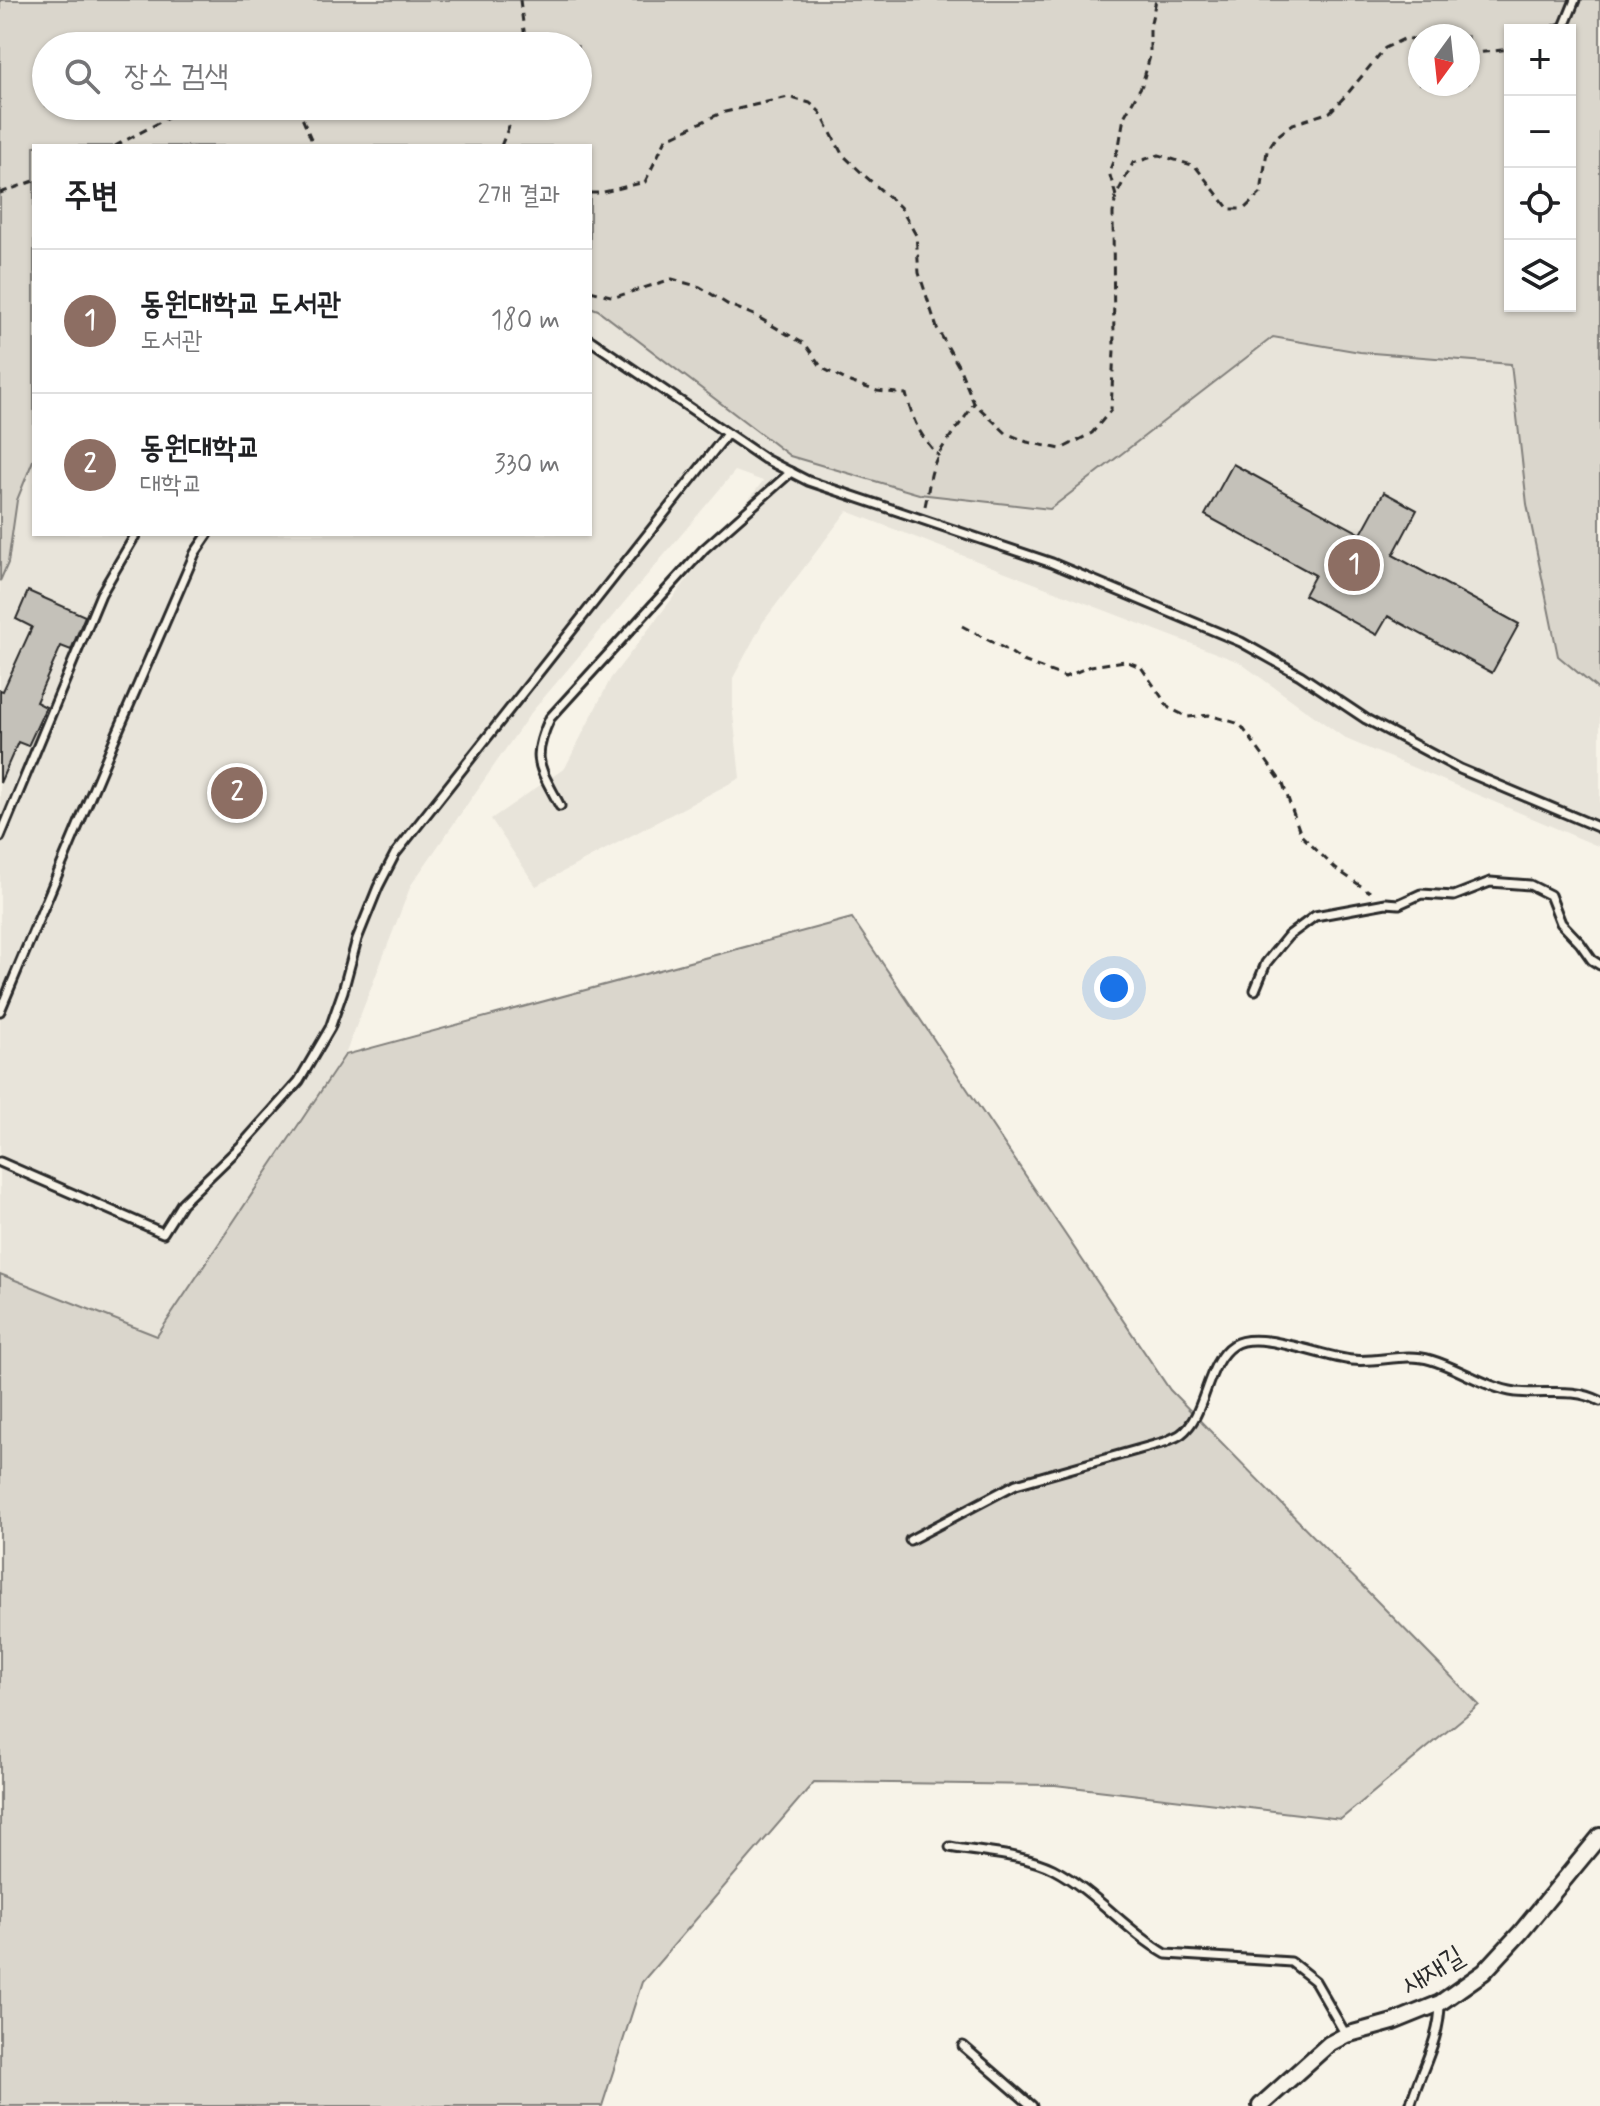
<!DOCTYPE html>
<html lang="ko">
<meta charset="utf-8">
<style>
body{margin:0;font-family:Mynerve,"Poor Story",sans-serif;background:#f6f6f6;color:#202124}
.controls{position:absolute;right:24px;top:24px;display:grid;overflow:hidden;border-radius:0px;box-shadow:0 2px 6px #0004}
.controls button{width:72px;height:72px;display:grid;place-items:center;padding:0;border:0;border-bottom:2px solid #e0e0e0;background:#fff;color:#202124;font:40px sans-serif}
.compass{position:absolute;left:1408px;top:24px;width:72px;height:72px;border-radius:50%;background:#fff;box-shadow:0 2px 6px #0004;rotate:195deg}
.you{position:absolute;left:1114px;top:988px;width:28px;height:28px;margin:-20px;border:6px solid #fff;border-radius:50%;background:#1a73e8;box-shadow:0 0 0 12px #1a73e833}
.badge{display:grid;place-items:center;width:52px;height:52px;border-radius:50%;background:#7c3aed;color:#fff;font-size:26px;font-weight:700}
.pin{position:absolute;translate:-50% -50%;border:4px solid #fff;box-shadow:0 2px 8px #0006}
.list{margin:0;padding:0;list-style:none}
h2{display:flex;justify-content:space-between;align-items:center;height:104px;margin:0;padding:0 32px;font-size:34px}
h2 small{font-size:26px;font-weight:400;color:#757577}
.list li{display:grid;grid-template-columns:52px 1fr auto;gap:24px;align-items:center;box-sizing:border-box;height:144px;padding:0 32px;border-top:2px solid #e0e0e0}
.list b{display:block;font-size:30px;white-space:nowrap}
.list p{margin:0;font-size:26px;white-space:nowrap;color:#757577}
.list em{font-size:26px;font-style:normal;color:#757577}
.icon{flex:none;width:44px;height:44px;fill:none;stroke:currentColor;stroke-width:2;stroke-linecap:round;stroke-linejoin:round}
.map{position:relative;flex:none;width:1600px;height:2106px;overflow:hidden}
.search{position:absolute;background:#fff;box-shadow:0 2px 6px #0004;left:32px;top:32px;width:560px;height:88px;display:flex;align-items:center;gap:20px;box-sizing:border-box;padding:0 28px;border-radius:44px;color:#757577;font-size:30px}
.panel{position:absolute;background:#fff;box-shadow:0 2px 6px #0004;left:32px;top:144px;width:560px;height:392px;border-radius:0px}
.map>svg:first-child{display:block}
.built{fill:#e8e4da}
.green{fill:#dad6cc;stroke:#82807c;stroke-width:2;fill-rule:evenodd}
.building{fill:#c4c1b9;stroke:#2b2b2b;stroke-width:2}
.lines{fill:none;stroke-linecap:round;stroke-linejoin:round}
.service-casing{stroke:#2b2b2b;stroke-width:13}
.minor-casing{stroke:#2b2b2b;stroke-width:20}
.path{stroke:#2b2b2b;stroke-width:3;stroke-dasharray:8 6;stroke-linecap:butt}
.service{stroke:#f7f3e8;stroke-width:7}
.minor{stroke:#f7f3e8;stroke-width:14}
.labels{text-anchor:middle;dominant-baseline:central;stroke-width:6;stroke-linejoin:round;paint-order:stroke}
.street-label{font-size:28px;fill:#2b2b2b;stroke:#f7f3e8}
</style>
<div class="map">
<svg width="1600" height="2106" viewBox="0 0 1600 2106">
<rect width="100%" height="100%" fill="#f7f3e8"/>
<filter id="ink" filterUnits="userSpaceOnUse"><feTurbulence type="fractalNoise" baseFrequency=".0125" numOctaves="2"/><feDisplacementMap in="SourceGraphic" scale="16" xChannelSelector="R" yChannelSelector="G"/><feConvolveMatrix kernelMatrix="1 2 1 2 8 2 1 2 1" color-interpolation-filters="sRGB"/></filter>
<g filter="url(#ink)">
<path class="built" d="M590,307L1050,509L1273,337L1360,352L1512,364L1527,504L1558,656L1600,691V847L1346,739L1239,662L847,511L763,622L733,678V714L740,778L536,886L491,819L565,768L611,678L763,481L735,471L530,714L411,885L345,1055L157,1336L0,1274V581L8,563L17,500L34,458V534H590Z"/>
<g class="green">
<path d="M0,0H1600V691L1558,656L1527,504L1511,364L1360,352L1273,337L1050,509L919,494L790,456L598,310L590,307V146H34V458L17,500L8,563L0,581ZM1510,30H1570V306H1510ZM1420,36H1468V84H1420ZM46,46H578V106H46Z"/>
<path d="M852,918L1170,1390L1479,1705L1341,1819L1055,1785L814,1782L642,1982L602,2106H0V1274L157,1336L345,1055Z"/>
</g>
<g class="building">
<path d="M1233,464L1361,534L1384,492L1417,510L1393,555L1519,624L1492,673L1388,616L1377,635L1304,595L1315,575L1205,515Z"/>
<path d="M28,591L85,616L71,650L61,646L36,702L46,707L28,746L18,742L0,783V690L3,691L32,627L16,619Z"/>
</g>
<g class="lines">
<defs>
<g id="service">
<path d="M1556,30L1564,27L1575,0"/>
<path d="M590,340L765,459L808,481L1052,563L1241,642L1300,675L1366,719L1460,769L1600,828"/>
<path d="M560,806C540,767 530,761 550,718L704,549L791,472"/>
<path d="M0,837L101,594L136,534"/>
<path d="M1255,990L1266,963L1288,936L1315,916L1386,903L1399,904L1421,894L1454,896L1490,882L1530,885L1550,895L1561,923L1580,943L1592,960L1600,965"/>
<path d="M0,1011L112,745L195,553L208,534"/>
<path d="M0,1162L163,1233L182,1203L241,1146L299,1081L330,1028L343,991L357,939L378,887L395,854L727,434"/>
<path d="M910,1540L1016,1484L1165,1442C1170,1439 1177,1437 1181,1434C1207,1415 1205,1363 1233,1345C1258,1329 1322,1357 1352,1360C1378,1363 1405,1352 1431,1360C1459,1368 1486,1388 1516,1392C1544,1395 1574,1387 1600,1401"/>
<path d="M950,1847C983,1853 1023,1854 1053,1869C1095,1891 1125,1930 1166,1954L1291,1962L1315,1981L1346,2035"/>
<path d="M963,2046L1032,2106"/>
<path d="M1410,2106C1420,2071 1440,2041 1440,2003"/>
</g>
<path id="minor" d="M1260,2106L1329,2044L1346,2035L1393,2022L1440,2003L1484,1972L1521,1932L1600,1836"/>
</defs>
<use href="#service" class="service-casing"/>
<use href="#minor" class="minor-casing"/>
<g class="path">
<path d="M520,0L526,46"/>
<path d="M1468,54L1510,49"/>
<path d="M297,106L314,146"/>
<path d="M115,146L175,114L194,106"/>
<path d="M501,146L517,106"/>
<path d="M0,193L34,181"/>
<path d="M590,193H600L645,182L666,139L721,113L788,97L810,103L820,112L842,154L865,176L900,207L916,235L919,273L937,328L959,367L974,403L1006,433L1027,442L1061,449L1092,433L1111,410L1114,350L1113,213L1116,196L1133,163L1159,155L1195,166L1229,209H1244L1261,193L1267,151L1276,137L1293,124L1330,112L1348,93L1385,48L1406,38L1420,41"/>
<path d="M1116,196L1109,172L1119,146L1124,117L1142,85L1150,56V27L1156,0"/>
<path d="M590,291L615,297L672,279L700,287L727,304L754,315L806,345L822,368L850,382L877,391L906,394C913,421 919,435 939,456"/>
<path d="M925,506C928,494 929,480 933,468C940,444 962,425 974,403"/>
<path d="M962,626L1007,650L1023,661L1065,677L1091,666L1125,661L1141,667L1169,708L1188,717L1209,715L1240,724L1283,784L1301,835L1336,869L1370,892"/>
</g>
<use href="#service" class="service"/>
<use href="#minor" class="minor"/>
</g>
</g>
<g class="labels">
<g class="street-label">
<text transform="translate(1433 1971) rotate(-31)">새재길</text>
</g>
</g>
</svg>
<div class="controls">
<button>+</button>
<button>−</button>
<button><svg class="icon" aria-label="locate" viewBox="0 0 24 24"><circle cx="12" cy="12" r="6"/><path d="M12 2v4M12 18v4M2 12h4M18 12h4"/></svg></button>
<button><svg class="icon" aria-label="layers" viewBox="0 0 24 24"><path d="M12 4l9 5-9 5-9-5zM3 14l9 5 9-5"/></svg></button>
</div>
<svg class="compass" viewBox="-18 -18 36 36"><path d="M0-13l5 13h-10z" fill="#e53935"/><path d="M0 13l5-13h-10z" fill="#757577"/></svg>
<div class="you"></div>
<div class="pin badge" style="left:1354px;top:565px;background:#8d6e63">1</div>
<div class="pin badge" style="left:237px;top:793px;background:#8d6e63">2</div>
<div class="search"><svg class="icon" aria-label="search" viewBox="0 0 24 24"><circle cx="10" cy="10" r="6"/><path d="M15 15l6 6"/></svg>장소 검색</div>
<section class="panel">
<h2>주변<small>2개 결과</small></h2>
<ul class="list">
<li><span class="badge" style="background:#8d6e63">1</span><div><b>동원대학교 도서관</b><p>도서관</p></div><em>180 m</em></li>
<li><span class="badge" style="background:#8d6e63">2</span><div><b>동원대학교</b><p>대학교</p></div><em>330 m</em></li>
</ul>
</section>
</div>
